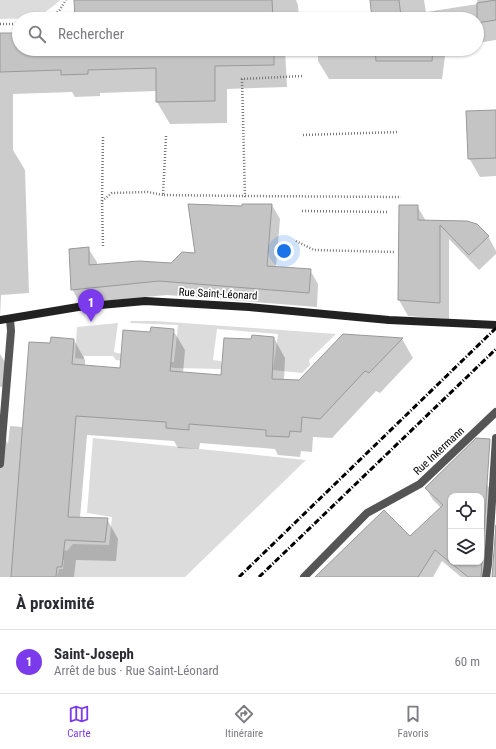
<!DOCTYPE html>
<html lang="fr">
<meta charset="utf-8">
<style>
body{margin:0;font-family:"Roboto Condensed",sans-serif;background:#f7f7f7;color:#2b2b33}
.controls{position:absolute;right:12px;bottom:12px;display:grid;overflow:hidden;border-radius:8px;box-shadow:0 1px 3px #0004}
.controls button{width:36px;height:36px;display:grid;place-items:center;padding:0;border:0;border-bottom:1px solid #e1e1e2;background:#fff;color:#2b2b33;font:20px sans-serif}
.you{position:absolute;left:284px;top:251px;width:14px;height:14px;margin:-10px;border:3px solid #fff;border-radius:50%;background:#1a73e8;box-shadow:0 0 0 6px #1a73e833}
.badge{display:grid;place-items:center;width:26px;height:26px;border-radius:50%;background:#7c3aed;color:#fff;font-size:13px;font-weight:700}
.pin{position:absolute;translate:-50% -33px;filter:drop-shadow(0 1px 2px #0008)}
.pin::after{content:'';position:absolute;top:21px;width:14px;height:12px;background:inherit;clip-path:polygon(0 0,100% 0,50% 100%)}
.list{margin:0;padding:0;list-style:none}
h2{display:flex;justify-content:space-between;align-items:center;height:52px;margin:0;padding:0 16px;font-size:17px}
h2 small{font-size:13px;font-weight:400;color:#7c7c81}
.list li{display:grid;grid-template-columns:26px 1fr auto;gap:12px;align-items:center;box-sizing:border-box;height:64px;padding:0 16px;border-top:1px solid #e1e1e2}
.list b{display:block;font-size:15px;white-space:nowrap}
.list p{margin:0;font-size:13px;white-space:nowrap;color:#7c7c81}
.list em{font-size:13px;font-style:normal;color:#7c7c81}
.icon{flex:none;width:22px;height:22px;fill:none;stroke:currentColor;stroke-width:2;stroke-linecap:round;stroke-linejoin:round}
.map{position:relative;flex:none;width:496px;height:577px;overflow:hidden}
.search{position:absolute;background:#fff;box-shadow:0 1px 3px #0004;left:12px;right:12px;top:12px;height:44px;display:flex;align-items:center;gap:10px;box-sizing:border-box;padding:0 14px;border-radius:22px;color:#7c7c81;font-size:15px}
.sheet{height:116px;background:#fff}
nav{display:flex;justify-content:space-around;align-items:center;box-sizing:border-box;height:56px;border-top:1px solid #e1e1e2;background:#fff;font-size:11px;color:#7c7c81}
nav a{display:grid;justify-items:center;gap:2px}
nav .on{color:#7c3aed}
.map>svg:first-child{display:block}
.green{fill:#dcdcdc}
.shadow{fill:#0003;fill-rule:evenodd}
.building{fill:#c4c4c4;stroke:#999;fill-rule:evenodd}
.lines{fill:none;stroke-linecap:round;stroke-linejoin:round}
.path{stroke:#777;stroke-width:2.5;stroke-dasharray:1 2;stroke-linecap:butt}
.lane{stroke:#555;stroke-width:8}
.street{stroke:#555;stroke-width:8}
.secondary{stroke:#222;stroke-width:8}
.rail{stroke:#000;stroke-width:3;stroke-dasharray:6 2 1 2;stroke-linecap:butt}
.labels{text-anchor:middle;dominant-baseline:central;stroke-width:3.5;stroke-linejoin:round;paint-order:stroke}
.street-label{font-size:11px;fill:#000;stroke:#fff}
</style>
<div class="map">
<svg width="496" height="577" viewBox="0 0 496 577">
<rect width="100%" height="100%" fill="#fff"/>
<g class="green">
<path d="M0,0H60C38,21 29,18 0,19Z"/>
<path d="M131,321H155L336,334L309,360L310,365L302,373L273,370L278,334L217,329L213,360L221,361L222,369L175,368L169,367L170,362H174L178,325L130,323Z"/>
<path d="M118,323L114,352L122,354V361L116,360L113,356H84V359L75,358L77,327Z"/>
<path d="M93,438L306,460L185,577H57L59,569H63L64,560L52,558L63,550L67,551L73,544L109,545L112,517L87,513Z"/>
</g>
<g class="shadow">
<path d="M75,0H296L298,5L299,19H76Z"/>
<path d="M371,0H424L426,12L478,4L477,0H496V40L477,43V19H373Z"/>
<path d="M0,34H19V49H285L287,87L227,89V123L170,124L157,102V91L100,93V96L75,97L72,92L13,94V150L25,170L29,293L1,295L0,318Z"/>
<path d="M318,49H446L442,79H329L318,61Z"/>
<path d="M496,111V176L480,177L469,158Z"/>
<path d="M272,205L280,219L276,267L310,270L318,284L317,307L167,295L80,303L72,289L88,248L97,262V266L172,264L196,254L243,207Z"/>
<path d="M417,206L426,221L488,236L496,251V254L479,270L449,239V319L408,316L399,300Z"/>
<path d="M173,330L185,350L183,373L222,376L252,340L274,338L285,358L284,381H299L402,339L413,358L380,393L376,391L332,438L313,437L312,452L301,451L300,457L278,455L275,449L200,443L199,449L178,448L174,441L87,435L80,518L107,519L118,539L116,561L76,560L74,577H0V430L8,444L10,426L23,427L51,344L74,340L85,360V366L121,369L151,333Z"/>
<path d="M0,354L10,370L9,386L0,387Z"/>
<path d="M487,484L494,497L488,577H461L442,561L433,577H324L410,538L441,508L433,500L426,488ZM451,496H481V562H451Z"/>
</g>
<g class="building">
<path d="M74,0H272L273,19H75Z"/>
<path d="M370,0H399L401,16L438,12L437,19H372Z"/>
<path d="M496,0V20L477,23V3Z"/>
<path d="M0,33H19V49H274V65L215,66V101L156,102V68L88,70V74L61,75V70L0,72Z"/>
<path d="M375,49H433L432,61H376Z"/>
<path d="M496,110V158L468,159L466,111Z"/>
<path d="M188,204L242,206V204H272L267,266L311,269L309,293L159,281L71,290L69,249L89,247V265L139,261L171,263L182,252L195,253Z"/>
<path d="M399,205H418V220L467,221L477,224L489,236L469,255L440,225V303L398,300Z"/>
<path d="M151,327L174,329L170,371L221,375L224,338L251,339L252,335L274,337L272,379L299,380L343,334L403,338L369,373L365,371L320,419L302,417L301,432L290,431L289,437L266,436V430L189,424V430L166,428V422L76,416L68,517L108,518L105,542L65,540L62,567H57L56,577H11L29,342L50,343L51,337L74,339L72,364L120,368L123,330L150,332Z"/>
<path d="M476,438L490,439L481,577H468L435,550L418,577H315L384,510L410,536L443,505L425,488ZM451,496H481V562H451Z"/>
<path d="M496,525V577H492Z"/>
</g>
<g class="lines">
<g class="path">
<path d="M47,19L59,11L66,0"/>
<path d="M0,24H19"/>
<path d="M302,76L242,79L245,196L401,197"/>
<path d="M303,135L398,132"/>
<path d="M166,136L163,195L245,196"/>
<path d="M102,201L103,136"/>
<path d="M302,211L389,212"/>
<path d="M296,241L314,250L395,252"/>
<path d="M103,246L102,201L112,193L148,192L163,195"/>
</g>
<path class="lane" d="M486,577L488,564L496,438"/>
<g class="street">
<path d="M0,464L11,331L10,319"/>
<path d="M304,577L367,513L420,484L496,412"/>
</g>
<path class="secondary" d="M0,320L78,307L145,301L249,307L389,320L496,325"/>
<g class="rail">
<path d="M239,577L496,328"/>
<path d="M259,577L496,349"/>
</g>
</g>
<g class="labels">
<g class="street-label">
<text transform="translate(218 294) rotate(3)">Rue Saint-Léonard</text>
<text transform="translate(439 451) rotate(-43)">Rue Inkermann</text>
</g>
</g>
</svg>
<div class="controls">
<button><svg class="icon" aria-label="locate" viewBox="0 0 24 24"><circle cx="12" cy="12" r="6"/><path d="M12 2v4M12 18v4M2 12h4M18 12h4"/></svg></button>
<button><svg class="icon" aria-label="layers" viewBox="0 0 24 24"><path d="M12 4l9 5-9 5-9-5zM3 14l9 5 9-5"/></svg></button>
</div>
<div class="you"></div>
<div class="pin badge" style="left:91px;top:322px">1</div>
<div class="search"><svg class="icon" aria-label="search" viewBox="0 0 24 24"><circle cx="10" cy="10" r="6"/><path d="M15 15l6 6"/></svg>Rechercher</div>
</div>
<section class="sheet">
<h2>À proximité<small></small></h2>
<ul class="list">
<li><span class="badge">1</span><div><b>Saint-Joseph</b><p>Arrêt de bus · Rue Saint-Léonard</p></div><em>60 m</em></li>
</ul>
</section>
<nav>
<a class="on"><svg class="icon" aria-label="map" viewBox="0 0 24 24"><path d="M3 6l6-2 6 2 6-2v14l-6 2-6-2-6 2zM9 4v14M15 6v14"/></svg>Carte</a>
<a><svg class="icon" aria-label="directions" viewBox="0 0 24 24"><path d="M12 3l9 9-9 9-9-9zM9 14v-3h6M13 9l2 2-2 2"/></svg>Itinéraire</a>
<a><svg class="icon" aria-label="saved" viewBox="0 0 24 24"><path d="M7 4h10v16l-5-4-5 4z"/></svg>Favoris</a>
</nav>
